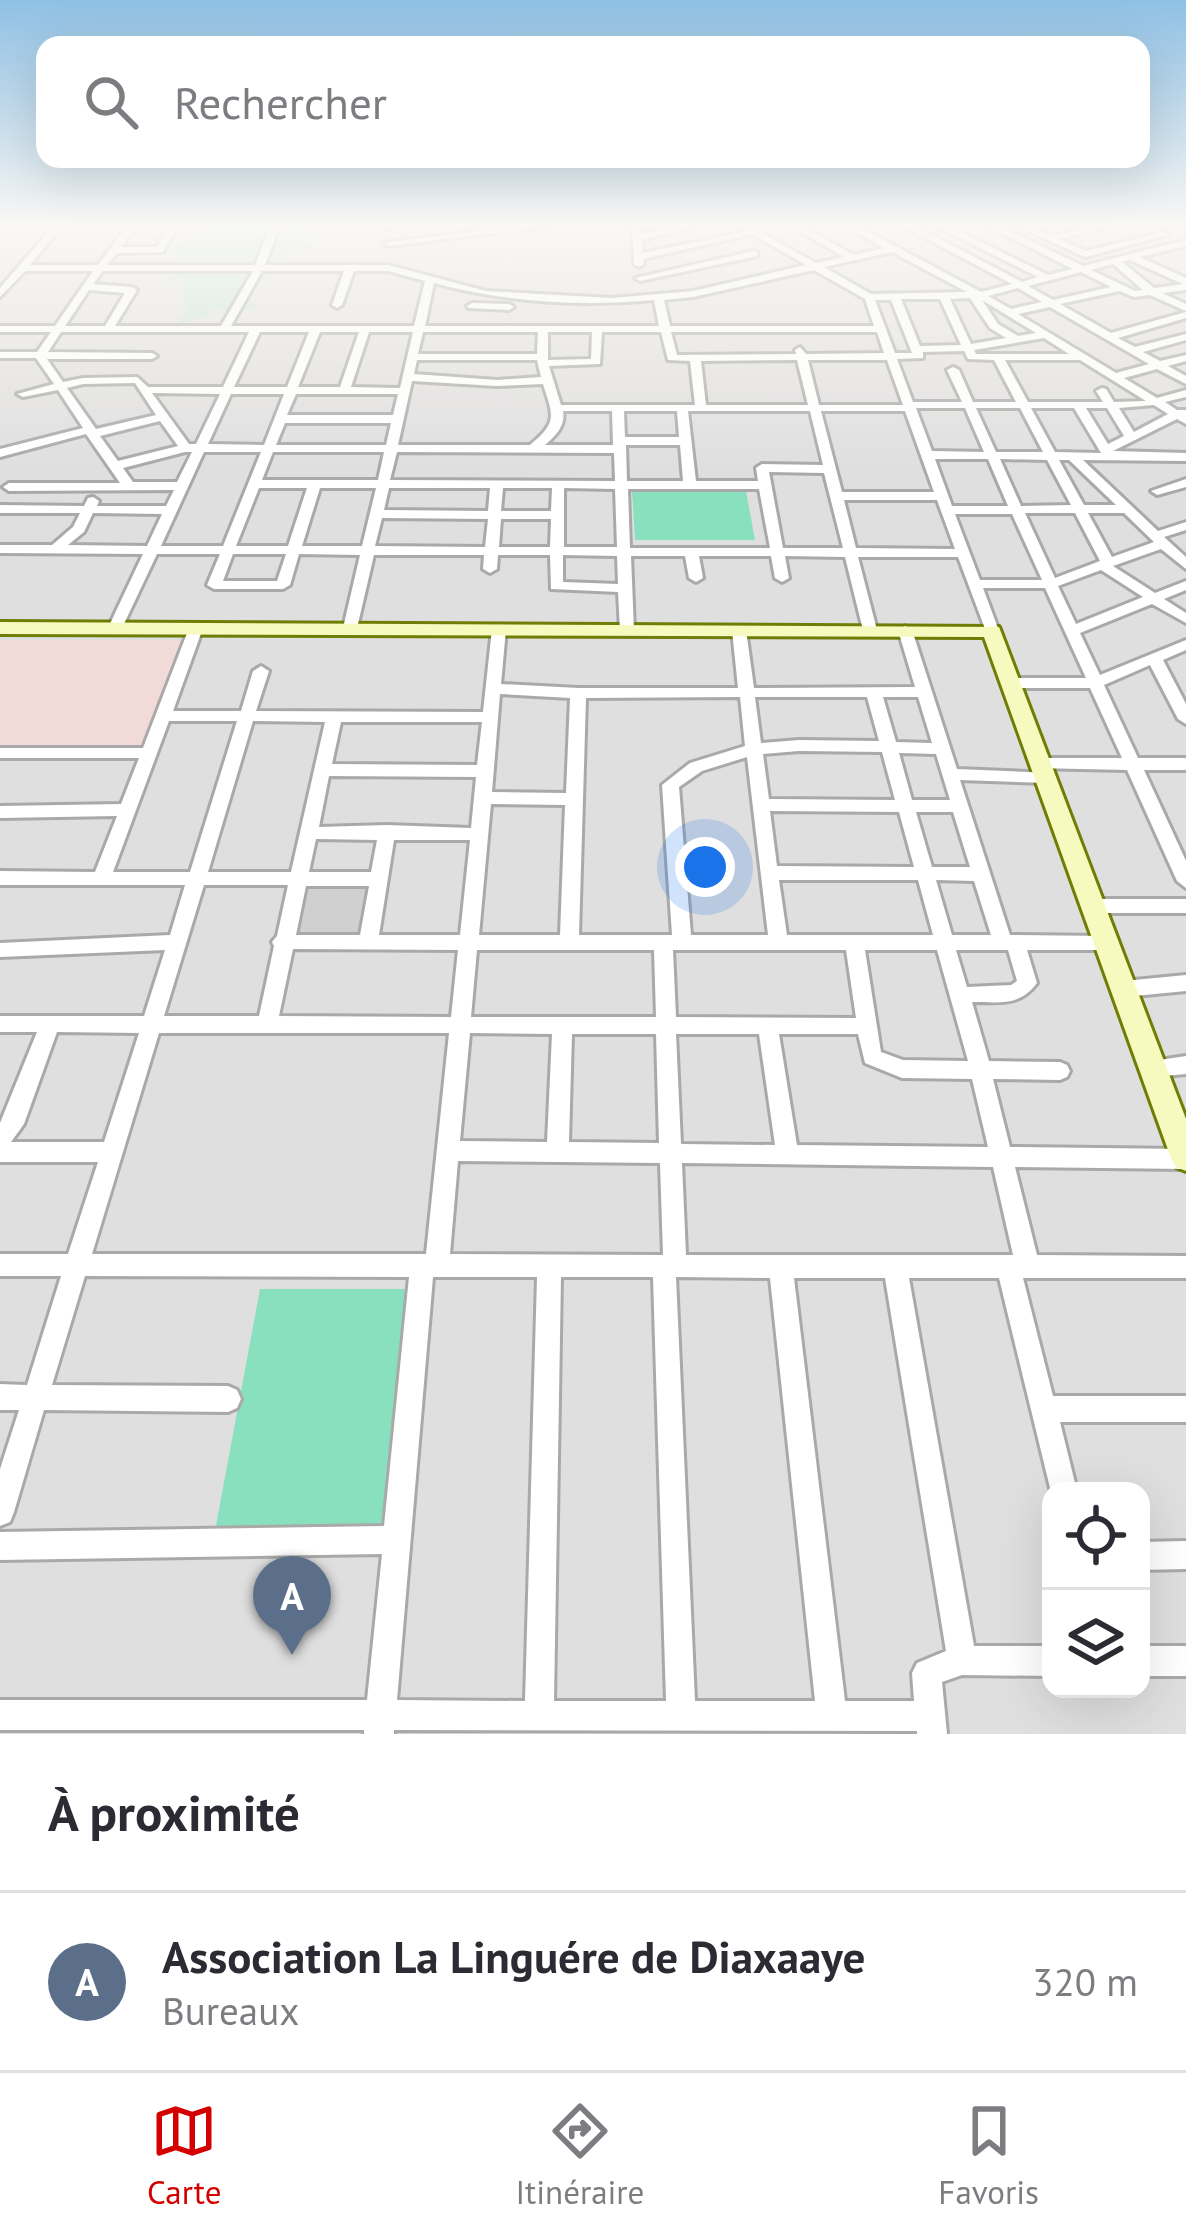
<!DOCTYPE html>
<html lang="fr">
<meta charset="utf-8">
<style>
body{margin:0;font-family:"PT Sans",sans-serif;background:#f7f7f7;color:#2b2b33}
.controls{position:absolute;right:36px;bottom:36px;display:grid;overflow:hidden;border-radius:24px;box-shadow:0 12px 48px #0002}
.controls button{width:108px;height:108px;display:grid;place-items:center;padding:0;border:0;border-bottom:3px solid #e1e1e2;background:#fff;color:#2b2b33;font:60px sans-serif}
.you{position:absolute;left:705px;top:867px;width:42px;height:42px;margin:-30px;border:9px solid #fff;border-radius:50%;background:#1a73e8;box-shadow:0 0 0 18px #1a73e833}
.badge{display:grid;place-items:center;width:78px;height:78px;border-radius:50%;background:#d40000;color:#fff;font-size:39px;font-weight:700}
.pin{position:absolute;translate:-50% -99px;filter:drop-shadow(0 3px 6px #0008)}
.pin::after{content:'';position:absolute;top:63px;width:42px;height:36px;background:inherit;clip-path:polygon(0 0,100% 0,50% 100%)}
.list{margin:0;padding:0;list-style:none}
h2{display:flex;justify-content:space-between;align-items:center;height:156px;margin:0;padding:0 48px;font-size:51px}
h2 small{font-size:39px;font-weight:400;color:#7c7c81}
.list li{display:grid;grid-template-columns:78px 1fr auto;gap:36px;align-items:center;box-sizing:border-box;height:180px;padding:0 48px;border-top:3px solid #e1e1e2}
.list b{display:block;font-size:45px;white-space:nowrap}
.list p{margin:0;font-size:39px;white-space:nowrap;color:#7c7c81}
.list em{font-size:39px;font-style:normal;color:#7c7c81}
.icon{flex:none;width:66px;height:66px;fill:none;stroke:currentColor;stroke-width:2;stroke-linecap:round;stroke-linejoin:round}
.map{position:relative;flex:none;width:1186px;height:1734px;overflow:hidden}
.search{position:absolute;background:#fff;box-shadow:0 12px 48px #0002;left:36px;right:36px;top:36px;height:132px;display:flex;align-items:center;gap:30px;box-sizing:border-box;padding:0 42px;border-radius:24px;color:#7c7c81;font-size:45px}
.sheet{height:336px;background:#fff}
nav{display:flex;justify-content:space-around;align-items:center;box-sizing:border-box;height:168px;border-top:3px solid #e1e1e2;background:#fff;font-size:33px;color:#7c7c81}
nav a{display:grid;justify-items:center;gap:6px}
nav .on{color:#d40000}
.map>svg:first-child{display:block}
.residential{fill:#e0dfdf;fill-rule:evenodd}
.commercial{fill:#f2dad9}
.religious{fill:#d0d0d0}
.wetland{fill:#c6e0d4}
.pitch{fill:#88e0be}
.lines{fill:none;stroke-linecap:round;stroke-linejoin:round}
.street-casing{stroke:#a9a9a9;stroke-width:6}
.secondary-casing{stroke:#707d05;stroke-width:6}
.street{fill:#fff;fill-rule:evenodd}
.secondary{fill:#f7fabf;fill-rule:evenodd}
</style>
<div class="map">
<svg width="1186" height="1734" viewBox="0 0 1186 1734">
<rect width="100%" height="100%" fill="#f2efe9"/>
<path class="residential" d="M0,225H1186V1734H0ZM1051,1491H1141V1689H1051Z"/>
<path class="commercial" d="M0,640H184L144,745H0Z"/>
<path class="religious" d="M369,885L361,939L294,940L305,886Z"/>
<path class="wetland" d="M290,225H315L307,230L318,233L307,234L303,241L313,247L290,251L288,260L294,267L269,269L263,282L252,284L255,292L250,300L257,307L235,314L217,308L212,315L179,324L188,308L183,305L185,294L177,293L182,291L183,278L160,283L188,271L170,267L178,252L168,251L170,245L188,244L201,229Z"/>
<g class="pitch">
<path d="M632,491H746L755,540H635Z"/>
<path d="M260,1289H412L388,1530L215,1531Z"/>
</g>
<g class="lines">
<defs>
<g id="street">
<path d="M54,225H63L30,265H98L128,225H137L121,247H157L169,225H178L163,252L117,253L107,265H255L271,225H280L265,265H388L486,291L612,298L693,291L806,265L752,234L643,259L644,264L639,267L634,264L632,225H641V234L682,225H700L642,240L643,253L747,231L751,227L816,263L844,257L789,225H800L854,255L884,248L844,225H856L981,292L1012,284L901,225H913L1022,282L1038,277L936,226L947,225L1048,275L1073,269L985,225H997L1083,266L1186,240V246L1140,257L1186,278V290L1162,293L1186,304V311L1150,295L1134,297L1120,291L1060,304L1111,333L1186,312V318L1118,338L1135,347L1186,334V340L1143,352L1160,361L1186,355V361L1168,366L1186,376V384L1157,369L1124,378L1157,398L1186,390V397L1165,402L1177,410H1186V424L1177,419L1113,451L1186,453V461L1083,460L1158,531L1186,522V530L1164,537L1186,557V569L1161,549L1113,566L1155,593L1186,581V590L1164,599L1186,613V623L1152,604L1080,633L1100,675L1186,640V650L1163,660L1186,704V724L1178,719L1150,665L1104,685L1138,758H1186V770H1144L1186,861V888L1177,881L1127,770L1035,768L1033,764L1041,758H1122L1090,688H1011L1003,683L1011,678H1086L1045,588H983L999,631L992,635L987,634L958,557H858L877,630L870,634L863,630L845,557L785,556L789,578L782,582L775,578L771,556H699L703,578L696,582L689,578L685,556H631L634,630L627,634L620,630L618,592L551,589L550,555H498L497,569L490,573L483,569L484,555H374L357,628L350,632L343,628L360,555L299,554L290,585L283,589H214L207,585L220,554H157L122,628L120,631H110L108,628L143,554L0,553V545H52L73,527L80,513H0V505L84,506L88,498L93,497L99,501L97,506H166L174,490L9,491L3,487L9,483H120L86,434L0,457V449L83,428L58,390L23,397L17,394L54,384L36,358H0V352H37L51,332H0V326H55L93,271H25L0,297V288ZM892,252L967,292L871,294L824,267ZM1130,260L1183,284H1184L1154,288L1122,262ZM1113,264L1143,290L1135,291L1091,270ZM814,270L865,299L874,326H670L664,300L693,297ZM103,271H253L221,326H115L137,290L132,287L93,284ZM262,271H344L332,305L337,308L342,305L354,271H388L425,281L414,326H231ZM1081,272L1111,287L1053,300L1028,286ZM434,283C505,302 580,307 654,300L659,326H425ZM1018,288L1042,302L1011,309L988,296ZM89,290L125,293L105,326H65ZM970,298L990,328L1006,338L971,344L950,299ZM901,299H940L961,345L920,346ZM875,300H891L912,353H895ZM982,300L1036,333L1018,336L998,324ZM1050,307L1149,364L1116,373L1018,314ZM61,332H249L223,387H148L137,377L83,378L63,382L47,359H152L157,356L152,353L48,352ZM260,332H309L287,387H234ZM320,332H359L340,387H298ZM369,332H413L400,388L351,387ZM423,332H538L537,354H418ZM548,332H592L591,359L548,360ZM602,332H661L668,360L690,361L695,405H561L549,366L600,364ZM671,332H877L884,353L806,354L800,347L795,350L796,354L677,355ZM1044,338L1069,354H976L974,350ZM964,351L968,359L994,360L1016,402H973L959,370L953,367L947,370L962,402H913L897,359L923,358V352ZM417,360H537L541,377L497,380L414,374ZM797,360L808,405H706L701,361ZM808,360H887L903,405H819ZM1005,360H1080L1146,401L1114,402L1106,389L1102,388L1096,391L1103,402H1028ZM412,381L497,386L543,384C553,416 558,422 530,445H398ZM135,383L156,415L96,429L67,388L83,384ZM152,393L220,394L196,444H189ZM231,394H284L264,445L208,444ZM296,394H398L393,415H287ZM1154,405L1168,414L1134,432L1119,408ZM916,408H965L984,452L932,451ZM976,408H1020L1043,452H996ZM1031,408H1074L1101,453L1055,452ZM1086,408H1107L1124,436L1108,444ZM563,411H612L613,445H545C555,436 566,426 563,411ZM624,411H677L679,437H625ZM688,411H810L823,465L762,464L756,468L758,481H696ZM821,411H905L934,492H842ZM160,421L178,446L118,461L100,436ZM285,423H391L386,445H276ZM626,445H680L683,481H627ZM185,452H192L177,482H133L123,468ZM204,452H261L223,546H161ZM273,452H384L378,480H262ZM397,452L614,453L615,481L390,480ZM935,459H988L1008,506H952ZM1000,459L1047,460L1071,505L1021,506ZM1059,460H1069L1116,505H1084ZM769,472L824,473L843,548H783ZM259,488H307L288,546H236ZM320,488H376L362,546H302ZM389,488H490L488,511L384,510ZM503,488H552L551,511H501ZM564,488L615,489L617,547H564ZM628,489H759L770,548H630ZM844,500H937L955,549L856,548ZM93,513L162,514L147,546L68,545L84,532ZM1025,513H1075L1100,561L1055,578ZM1088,513H1124L1154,542L1112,557ZM955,514H1012L1042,580H980ZM382,518L488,519L485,547L375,546ZM501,519H551L550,547H499ZM233,554H286L277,581H223ZM563,555L617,556L618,584L563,582ZM1101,570L1143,597L1076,624L1058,586Z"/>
<path d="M384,225H394L388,229Z"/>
<path d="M526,225H559L388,246L383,243Z"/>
<path d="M1016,225C1031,225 1043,236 1057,234C1076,233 1092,225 1111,225L1060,239L1086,251L1163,232L1168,235L1085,257Z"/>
<path d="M754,251L757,252V256L640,281L635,278Z"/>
<path d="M472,303L509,304L514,307L509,310L468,308L467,306Z"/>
<path d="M1186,479V487L1157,495L1151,491Z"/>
<path d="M196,624L203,628L173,711H241L253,671L261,666L269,671L256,711L483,712L492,629L499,625L506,629L501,684L578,688H738L732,630L739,626L746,630L754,688L915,687L898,630L905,626L912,630L957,769L1052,773L1054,777L1046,783L960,780L1010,935L1107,936L1114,938L1117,943L1114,948L1107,950H1027L1037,983C1019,1007 999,1002 972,1002L989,1061L1060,1062L1067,1065L1070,1071L1067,1077L1060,1080L993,1079L1010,1147L1186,1149V1169L1015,1167L1037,1255L1186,1256V1278H1023L1053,1396H1186V1422H1060L1077,1491L1051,1492L999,1278H909L974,1646H1051V1676L962,1675L942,1682L947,1734H917V1731L394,1730V1734H364V1730H0V1700H367L382,1554L0,1560V1532L384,1526L409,1277L85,1276L52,1385L228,1386L237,1390L241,1399L237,1408L228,1412L44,1410L14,1512L10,1522L0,1526V1469L19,1410H0V1384L27,1385L61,1276H0V1254H68L98,1162H0V1123L37,1032H0V1016H144L165,950L0,957V943L170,935L185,885H0V871L95,872L117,816L0,818V806L121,804L139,758H0V748H143L189,628ZM500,694L570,698L566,793L492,792ZM740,697L745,746L690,763L662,785L672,935H579L586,698ZM755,697H867L879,741L799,740L761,743ZM883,697H918L932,743L896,742ZM169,721H237L190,872H113ZM253,721L325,722L291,872H208ZM341,722H482L477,765L332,764ZM799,751L882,752L895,800L769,799L763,754ZM899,753L936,754L950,800H912ZM747,757L768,935H691L679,787L702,771ZM329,776L476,777L471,828L387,825L319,827ZM491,804L565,805L560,935H479ZM770,811L899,812L914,867L777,866ZM916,812H953L970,867H932ZM316,839L377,840L371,872H309ZM394,840H470L460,935H379ZM779,880H918L933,935H787ZM936,880L974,881L991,935H952ZM204,885H288L277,936L272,942L274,946L259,1016H164ZM306,886H369L360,935H296ZM293,949L458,950L451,1017L279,1016ZM477,950H654L656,1017H471ZM673,950H846L856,1018L676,1017ZM865,950H937L968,1061L903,1060L881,1052ZM956,950H1008L1017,981L1011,985L967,987ZM57,1032L139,1033L104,1142H11L24,1124ZM159,1033H449L426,1254H92ZM470,1033L552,1034L547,1142L460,1141ZM572,1034H656L659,1143L569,1142ZM676,1034H759L775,1145L681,1144ZM779,1034H858L865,1063L902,1078L972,1079L988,1147L797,1145ZM458,1161L660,1163L663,1255L450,1254ZM682,1163L993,1167L1013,1255H686ZM433,1277H537L525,1701L397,1700ZM561,1277H653L666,1701H554ZM676,1277L770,1278L815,1701H695ZM794,1278H885L946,1651L917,1663L912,1673L914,1701H845Z"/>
<path d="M1093,899H1186V913H1093L1086,911L1084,906L1086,901Z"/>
<path d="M1186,975V991L1124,997L1117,995L1114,989L1117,983L1124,981Z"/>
<path d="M1186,1056V1074L1153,1077L1146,1074L1143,1068L1146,1062Z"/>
<path d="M1186,1541V1569L1141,1570V1542Z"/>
<rect x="1141" y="1646" width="45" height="30"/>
</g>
<path id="secondary" d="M0,622L999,627L1186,1119V1171L1176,1167L1171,1158L984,637L0,634Z"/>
</defs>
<use href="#street" class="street-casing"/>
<use href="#secondary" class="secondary-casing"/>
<use href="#street" class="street"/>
<use href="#secondary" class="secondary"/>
</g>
<linearGradient id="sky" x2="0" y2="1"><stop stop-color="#8fc0e4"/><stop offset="0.48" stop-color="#f9f8f5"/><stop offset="1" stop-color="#f9f8f5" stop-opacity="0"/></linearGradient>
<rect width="1186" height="468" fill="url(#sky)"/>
</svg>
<div class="controls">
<button><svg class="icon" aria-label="locate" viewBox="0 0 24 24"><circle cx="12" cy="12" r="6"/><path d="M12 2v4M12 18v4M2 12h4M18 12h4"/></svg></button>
<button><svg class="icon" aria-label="layers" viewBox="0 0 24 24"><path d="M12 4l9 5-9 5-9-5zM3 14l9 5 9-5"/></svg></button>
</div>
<div class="you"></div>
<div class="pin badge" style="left:292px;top:1655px;background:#5c6f8a">A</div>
<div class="search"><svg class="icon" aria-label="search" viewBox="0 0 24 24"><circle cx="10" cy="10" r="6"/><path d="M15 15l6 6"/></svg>Rechercher</div>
</div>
<section class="sheet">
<h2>À proximité<small></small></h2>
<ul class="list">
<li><span class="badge" style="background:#5c6f8a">A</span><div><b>Association La Linguére de Diaxaaye</b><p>Bureaux</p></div><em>320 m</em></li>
</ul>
</section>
<nav>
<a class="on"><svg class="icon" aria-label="map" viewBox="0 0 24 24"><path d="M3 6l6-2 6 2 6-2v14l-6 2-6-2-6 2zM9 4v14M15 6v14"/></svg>Carte</a>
<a><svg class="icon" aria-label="directions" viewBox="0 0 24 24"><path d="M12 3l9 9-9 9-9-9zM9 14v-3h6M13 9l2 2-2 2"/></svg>Itinéraire</a>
<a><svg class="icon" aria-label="saved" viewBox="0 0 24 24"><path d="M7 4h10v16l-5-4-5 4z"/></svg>Favoris</a>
</nav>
